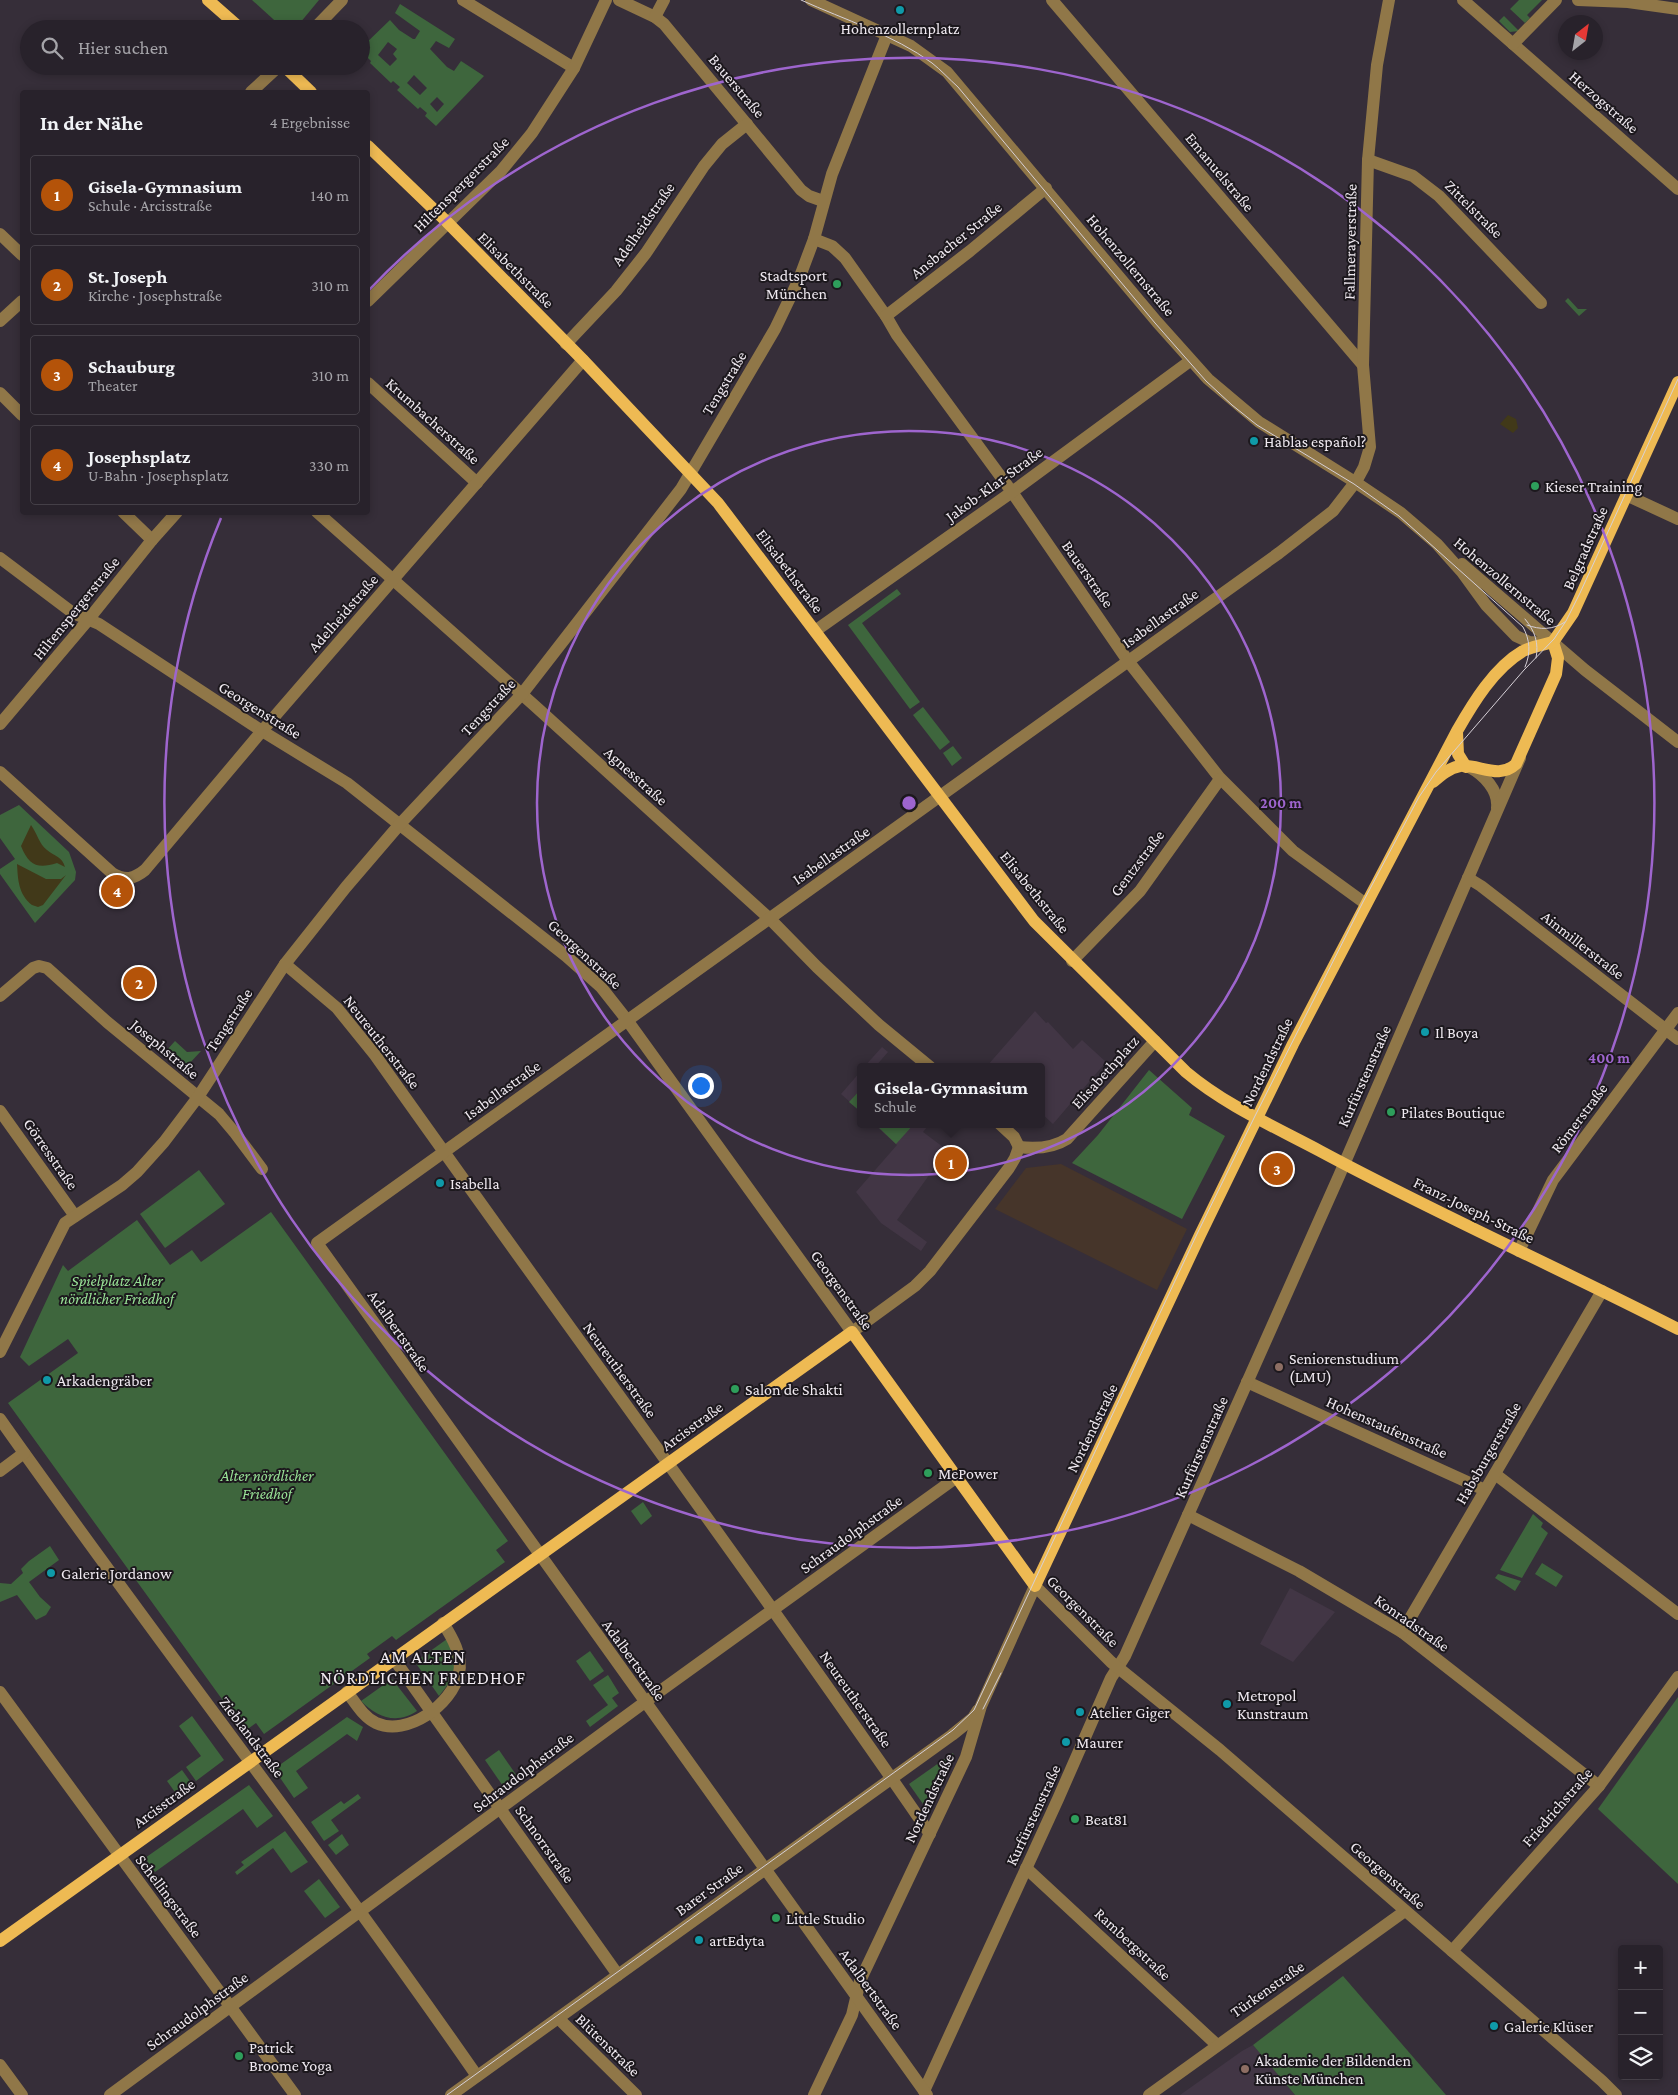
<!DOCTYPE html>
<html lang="de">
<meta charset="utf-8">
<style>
body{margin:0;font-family:"Crimson Pro",serif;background:#302a33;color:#f1f3f6}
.controls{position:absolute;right:15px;bottom:15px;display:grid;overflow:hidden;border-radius:5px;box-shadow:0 2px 8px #0003}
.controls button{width:45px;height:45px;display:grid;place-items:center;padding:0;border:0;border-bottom:1px solid #443f47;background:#28222b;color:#f1f3f6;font:25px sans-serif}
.compass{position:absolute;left:1558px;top:15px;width:45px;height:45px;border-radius:50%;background:#28222b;box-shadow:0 2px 8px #0003;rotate:31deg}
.you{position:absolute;left:700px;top:1085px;width:18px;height:18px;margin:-12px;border:4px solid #fff;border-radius:50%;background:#1a73e8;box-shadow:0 0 0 8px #1a73e833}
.badge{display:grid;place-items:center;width:32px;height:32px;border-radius:50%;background:#b45309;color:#fff;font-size:16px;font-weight:700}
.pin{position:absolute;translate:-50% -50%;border:2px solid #fff;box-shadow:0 1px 5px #0006}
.popup{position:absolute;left:857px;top:1063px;width:188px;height:65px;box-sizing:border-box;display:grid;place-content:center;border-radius:5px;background:#28222b;filter:drop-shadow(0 1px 4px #0005);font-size:16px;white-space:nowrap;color:#a5a4a9}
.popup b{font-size:19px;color:#f1f3f6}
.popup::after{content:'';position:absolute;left:50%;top:100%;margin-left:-10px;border:10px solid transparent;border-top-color:#28222b}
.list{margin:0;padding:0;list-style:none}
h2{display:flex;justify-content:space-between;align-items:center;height:65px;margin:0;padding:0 20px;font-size:21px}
h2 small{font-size:16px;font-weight:400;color:#a5a4a9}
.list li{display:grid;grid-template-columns:32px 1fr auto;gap:15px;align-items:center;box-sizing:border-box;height:80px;margin:0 10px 10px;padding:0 10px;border:1px solid #443f47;border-radius:5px}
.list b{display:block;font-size:19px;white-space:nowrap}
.list p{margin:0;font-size:16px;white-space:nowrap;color:#a5a4a9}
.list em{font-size:16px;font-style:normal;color:#a5a4a9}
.icon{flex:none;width:28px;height:28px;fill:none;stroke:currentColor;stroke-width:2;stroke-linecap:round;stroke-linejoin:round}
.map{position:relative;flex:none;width:1678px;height:2095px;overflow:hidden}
.search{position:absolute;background:#28222b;box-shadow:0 2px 8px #0003;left:20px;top:20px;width:350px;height:55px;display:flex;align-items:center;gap:12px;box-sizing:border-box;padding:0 18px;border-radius:28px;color:#a5a4a9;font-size:19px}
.panel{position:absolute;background:#28222b;box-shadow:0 2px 8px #0003;left:20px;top:90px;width:350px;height:425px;border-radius:5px}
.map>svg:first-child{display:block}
.commercial{fill:#46352a}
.built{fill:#423645}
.green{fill:#3e663d;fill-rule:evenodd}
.sand{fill:#413919}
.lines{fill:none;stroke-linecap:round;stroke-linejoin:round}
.minor{stroke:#907748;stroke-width:12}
.major{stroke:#eeba53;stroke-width:12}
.tram{stroke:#d6d0d7;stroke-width:1}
.ring{fill:none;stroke:#9e65ce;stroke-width:2.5}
.culture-dot{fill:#0f9aa8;stroke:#1c181d;stroke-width:2}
.leisure-dot{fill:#2e9e5b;stroke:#1c181d;stroke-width:2}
.education-dot{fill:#8d6e63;stroke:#1c181d;stroke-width:2}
.labels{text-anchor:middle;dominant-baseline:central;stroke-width:4;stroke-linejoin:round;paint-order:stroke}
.poi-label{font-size:16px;fill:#efe9f0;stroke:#1c181d;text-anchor:start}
.street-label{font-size:16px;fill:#efe9f0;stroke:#1c181d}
.park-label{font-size:16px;font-style:italic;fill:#98e296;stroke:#1c181d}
.neighbourhood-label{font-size:18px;letter-spacing:1px;fill:#efe9f0;stroke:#1c181d}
.centre{fill:#9e65ce;stroke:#1c181d;stroke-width:2.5}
.ring-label{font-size:15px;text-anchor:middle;font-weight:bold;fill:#9e65ce;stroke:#1c181d;stroke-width:4;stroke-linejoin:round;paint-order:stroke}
</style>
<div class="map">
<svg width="1678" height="2095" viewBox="0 0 1678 2095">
<rect width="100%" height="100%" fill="#362e39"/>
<path class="commercial" d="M1061,1164L1187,1229L1157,1290L995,1209L1026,1168Z"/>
<g class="built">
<path d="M1035,1011L1046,1023L1048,1022L1073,1049L1082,1040L1106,1062L1053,1124L1041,1113V1067L987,1066Z"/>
<path d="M882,1047L888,1052L875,1067H864Z"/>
<path d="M861,1071V1112L841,1094Z"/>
<path d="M874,1124H924L927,1127L923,1132L947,1150L897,1220L927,1242L921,1251L881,1223L856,1192L897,1145Z"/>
<path d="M1290,1588L1335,1612L1293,1662L1260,1644Z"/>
<path d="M1253,2045L1295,2095H1180L1242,2051Z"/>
</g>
<g class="green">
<path d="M252,0H319L295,29H284Z"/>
<path d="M1519,0H1542L1527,15L1530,18L1525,23L1510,9Z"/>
<path d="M400,4L455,39L449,48L436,41L430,49L447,67L454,71L461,61L484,76L436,126L425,116L427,113L420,107L418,109L397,90L400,87L393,81L391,83L370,63L371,61L365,55L363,57L361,55V48L390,20L399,30L413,39H415L420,31L395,13ZM388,42L397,49L393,54L397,59L390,66L378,55ZM414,75L427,88L420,95L407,83ZM437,97L444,104L437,112L430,104Z"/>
<path d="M1504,16L1519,31L1510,32L1499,21Z"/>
<path d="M1568,298L1578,309H1587L1579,316L1565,301Z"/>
<path d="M897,589L901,594L862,623L920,702L910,709L848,625Z"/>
<path d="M923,707L950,742L940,750L913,715Z"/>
<path d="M953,746L962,758L952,766L943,753Z"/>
<path d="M19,805L69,852L76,872L75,880L35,923L0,874V869L15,859L0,838V815Z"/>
<path d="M175,1041L187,1052L201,1051L189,1064L184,1065L166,1051Z"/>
<path d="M1149,1070L1192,1108L1189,1115L1225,1136L1182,1219L1072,1163L1098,1135Z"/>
<path d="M861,1089V1112L849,1102Z"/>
<path d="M875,1124H914L896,1144Z"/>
<path d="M199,1170L225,1204L165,1248L140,1214Z"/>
<path d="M271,1212L508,1541L496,1550L505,1562L396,1640L392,1636L367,1654L370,1658L264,1734L256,1723L245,1731L8,1403L78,1353L68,1339L29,1366L20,1357L63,1265L68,1271L137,1220L170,1265L192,1250L201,1262Z"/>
<path d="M643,1502L652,1516L641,1525L631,1511Z"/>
<path d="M1533,1514L1543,1523L1541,1527L1548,1533L1522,1578L1500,1570Z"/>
<path d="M50,1546L59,1560L29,1582L40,1597L51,1607L46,1615L36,1620L17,1595L0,1602V1583L11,1584L23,1573L21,1569L29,1561Z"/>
<path d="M1542,1563L1563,1576L1556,1587L1535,1574Z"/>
<path d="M1498,1574L1521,1581L1515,1591L1495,1578Z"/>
<path d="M447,1639L455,1657L453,1678L439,1696L415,1662Z"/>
<path d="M590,1651L604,1671L590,1681L576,1661Z"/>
<path d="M608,1675L619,1693L612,1698L618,1706L590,1727L586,1721L608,1705L593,1685Z"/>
<path d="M392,1679L417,1711C396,1725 377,1717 361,1701Z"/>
<path d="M1678,1697V1884L1598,1809Z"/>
<path d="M192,1716L224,1760L196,1781L186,1767L201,1756L179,1726Z"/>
<path d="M347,1717L363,1727L357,1741L347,1734L296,1771L308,1788L294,1798L274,1769Z"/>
<path d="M499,1750L519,1779L505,1789L485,1760Z"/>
<path d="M953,1753L954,1756L932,1803L923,1804L909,1784Z"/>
<path d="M182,1770L192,1784L177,1795L167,1781Z"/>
<path d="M249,1785L273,1816L257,1828L243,1809L155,1872L145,1858Z"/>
<path d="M358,1794L361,1798L331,1820L339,1831L324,1841L311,1822L341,1801L344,1804Z"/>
<path d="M285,1831L308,1862L291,1873L273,1848L237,1875L235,1872L244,1865L241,1862Z"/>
<path d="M342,1834L349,1845L336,1855L328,1845Z"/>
<path d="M319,1879L340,1907L325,1918L304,1891Z"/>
<path d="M1343,1976L1446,2095H1295L1253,2045Z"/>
</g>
<g class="sand">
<path d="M1508,415L1516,419L1518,428L1513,433L1500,424Z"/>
<path d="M31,825C37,833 39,844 47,850C55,857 62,856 65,867L57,863C38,869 29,866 21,846Z"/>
<path d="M17,864L46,879H61L66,875L43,905L38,907L32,905C18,894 18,879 17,864Z"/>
</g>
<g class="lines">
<g class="minor">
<path d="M463,0L574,68"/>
<path d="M619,0L655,17L664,24L801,190L809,196L823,201"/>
<path d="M811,0L911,46L947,72L1157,322L1208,379L1259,422L1355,482L1401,513L1437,544L1462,572L1486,605L1516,636L1529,642L1545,643"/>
<path d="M1052,0L1363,365"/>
<path d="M1463,0L1678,189"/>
<path d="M1578,0L1628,2L1678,9"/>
<path d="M655,17L664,0"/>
<path d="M314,29L342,0"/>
<path d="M1513,44L1556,0"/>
<path d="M251,92L279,66"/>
<path d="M1368,160L1413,176L1439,196L1541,303"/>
<path d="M0,234L22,255"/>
<path d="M814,239L832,246L845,258L886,316L897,335L1012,492L1128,661L1219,777L1293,851L1366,904"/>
<path d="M368,301L501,171L532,133L574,68L606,0"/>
<path d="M886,316L970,251L1046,188"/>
<path d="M0,321L22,301"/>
<path d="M566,344L616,291L646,253L704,166L722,144L747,124"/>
<path d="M368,383L477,483"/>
<path d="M0,393L22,415"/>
<path d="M1626,495L1678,519"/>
<path d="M123,512L152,540"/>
<path d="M317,512L535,706L770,919L817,967L879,1025L930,1067"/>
<path d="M0,558L73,613L99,624L262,731L347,783L566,956L601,987L627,1020L852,1332L915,1286L930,1271L1009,1168L1015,1158L1019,1147"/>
<path d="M1462,564L1585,670L1678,742"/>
<path d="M815,631L1012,492L1190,361"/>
<path d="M0,724L88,620L152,540L177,512"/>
<path d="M1469,767C1484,775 1499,790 1497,808"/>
<path d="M0,772L112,873C125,881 134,879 145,870L262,731L583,360"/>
<path d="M1468,878L1481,886L1678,1039"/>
<path d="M1072,961L1140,891L1220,779"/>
<path d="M285,964L337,1008L375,1055C559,1315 749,1571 930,1834"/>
<path d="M0,996L33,968L39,966L47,968L107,1022L219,1114L235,1133L262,1169"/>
<path d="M0,1111L75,1216"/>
<path d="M1000,1124L1014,1137L1019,1147"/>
<path d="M1019,1147C1036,1149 1053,1148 1067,1139L1155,1041"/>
<path d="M1519,1251L1553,1180L1678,1013"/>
<path d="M0,1352L65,1223L122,1185L137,1172L164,1142L198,1097L285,964L346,887L400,824L522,694L681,489L775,329L799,279L814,239L832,174L887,35"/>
<path d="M1247,1382L1485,1490"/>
<path d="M0,1419C156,1640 323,1854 477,2076"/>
<path d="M0,1471L24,1453"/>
<path d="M1495,1474L1678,1614"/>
<path d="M1188,1515L1299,1571L1402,1632L1599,1786"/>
<path d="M1402,1632L1602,1291"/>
<path d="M394,1659L618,1975"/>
<path d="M0,1692L295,2095"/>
<path d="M347,1692C355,1702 363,1717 376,1723C407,1737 452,1705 459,1673C463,1656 452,1637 443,1623"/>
<path d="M1026,1868L1217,2045"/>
<path d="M1452,1951L1599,1786L1678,1677"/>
<path d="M558,2018L636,2095"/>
<path d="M0,2065L22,2095"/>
<path d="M924,2091L1058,1799L1111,1678L1125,1656L1188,1515L1339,1176L1520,758"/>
<path d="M110,2095L645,1702L957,1477"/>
<path d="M451,2095L952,1735L973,1718L978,1710"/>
<path d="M814,2095L852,2015L860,1981L966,1757L981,1706L1035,1586L1111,1662L1220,1750L1602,2081L1616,2095"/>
<path d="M927,2095L317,1243L1279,553L1333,511L1357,480L1364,467L1370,447L1363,365L1368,160L1377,65L1389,0"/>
<path d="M1149,2095L1405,1911"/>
</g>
<g class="major">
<path d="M208,0L241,29"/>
<path d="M284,66L311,92"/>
<path d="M368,146L447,222L583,360L718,503L1034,921L1186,1072C1225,1105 1275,1127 1320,1151C1437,1214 1559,1268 1678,1329"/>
<path d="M1553,642L1573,613L1678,382"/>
<path d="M1457,732L1458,754L1466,767"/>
<path d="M1433,782C1441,775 1449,768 1460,766C1479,764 1499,780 1516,764L1556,674L1558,658L1553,642"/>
<path d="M0,1941L852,1332L1035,1586L1200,1235L1293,1044L1457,731C1473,703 1494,668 1523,651C1533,646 1543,645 1553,642"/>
</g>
<g class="tram">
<path d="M801,0C845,20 894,35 932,63C941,70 949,79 958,87L1155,323L1206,381L1232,405L1257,425L1354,484L1399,516L1523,627C1530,640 1531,653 1525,667"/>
<path d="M1525,619C1535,631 1539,643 1536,658"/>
<path d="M1527,625C1540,630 1553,630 1565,622"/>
<path d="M983,1709L1001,1673"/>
<path d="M447,2095L953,1730L974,1710L1197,1234L1255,1116L1363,902L1419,797L1436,772L1524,670L1554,639L1566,621L1580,593L1678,379"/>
</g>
</g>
<g class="ring">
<circle cx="909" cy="803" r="372"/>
<path d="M369 290A745 745 0 1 1 221 518"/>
</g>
<g class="culture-dot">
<circle cx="900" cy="10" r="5"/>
<circle cx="1254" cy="441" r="5"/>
<circle cx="1425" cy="1032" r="5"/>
<circle cx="440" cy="1183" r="5"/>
<circle cx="47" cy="1380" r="5"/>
<circle cx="51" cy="1573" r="5"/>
<circle cx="1227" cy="1704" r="5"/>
<circle cx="1080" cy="1712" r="5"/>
<circle cx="1066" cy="1742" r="5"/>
<circle cx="699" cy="1940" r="5"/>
<circle cx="1494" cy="2026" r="5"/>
</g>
<g class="leisure-dot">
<circle cx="837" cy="284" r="5"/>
<circle cx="1535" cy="486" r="5"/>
<circle cx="1391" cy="1112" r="5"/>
<circle cx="735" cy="1389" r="5"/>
<circle cx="928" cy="1473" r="5"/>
<circle cx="1075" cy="1819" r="5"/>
<circle cx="776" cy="1918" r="5"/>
<circle cx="239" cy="2056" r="5"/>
</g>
<g class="education-dot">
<circle cx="1279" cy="1367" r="5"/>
<circle cx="1245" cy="2069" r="5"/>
</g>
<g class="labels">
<g class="poi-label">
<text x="900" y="28" text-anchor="middle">Hohenzollernplatz</text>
<text x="827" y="275" text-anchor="end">Stadtsport<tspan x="827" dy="18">München</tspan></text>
<text x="1264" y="441">Hablas español?</text>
<text x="1545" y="486">Kieser Training</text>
<text x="1435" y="1032">Il Boya</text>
<text x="1401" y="1112">Pilates Boutique</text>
<text x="450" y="1183">Isabella</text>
<text x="1289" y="1358">Seniorenstudium<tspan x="1289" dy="18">(LMU)</tspan></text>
<text x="57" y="1380">Arkadengräber</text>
<text x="745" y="1389">Salon de Shakti</text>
<text x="938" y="1473">MePower</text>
<text x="61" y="1573">Galerie Jordanow</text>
<text x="1237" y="1695">Metropol<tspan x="1237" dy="18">Kunstraum</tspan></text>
<text x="1090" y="1712">Atelier Giger</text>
<text x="1076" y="1742">Maurer</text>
<text x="1085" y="1819">Beat81</text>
<text x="786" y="1918">Little Studio</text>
<text x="709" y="1940">artEdyta</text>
<text x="1504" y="2026">Galerie Klüser</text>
<text x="249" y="2047">Patrick<tspan x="249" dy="18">Broome Yoga</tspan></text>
<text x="1255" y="2060">Akademie der Bildenden<tspan x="1255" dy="18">Künste München</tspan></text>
</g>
<g class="street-label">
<text transform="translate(737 86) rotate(50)">Bauerstraße</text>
<text transform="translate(1604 102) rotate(41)">Herzogstraße</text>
<text transform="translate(1220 172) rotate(50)">Emanuelstraße</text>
<text transform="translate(461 184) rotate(-45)">Hiltenspergerstraße</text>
<text transform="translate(1474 209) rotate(45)">Zittelstraße</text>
<text transform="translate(643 224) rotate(-55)">Adelheidstraße</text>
<text transform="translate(956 240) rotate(-39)">Ansbacher Straße</text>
<text transform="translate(1350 242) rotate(-89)">Fallmerayerstraße</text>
<text transform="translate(1131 265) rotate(50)">Hohenzollernstraße</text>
<text transform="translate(516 270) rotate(45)">Elisabethstraße</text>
<text transform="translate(724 383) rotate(-59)">Tengstraße</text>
<text transform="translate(433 421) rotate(42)">Krumbacherstraße</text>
<text transform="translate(994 484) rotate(-36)">Jakob-Klar-Straße</text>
<text transform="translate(1585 548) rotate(-66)">Belgradstraße</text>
<text transform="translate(790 571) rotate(53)">Elisabethstraße</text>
<text transform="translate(1088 574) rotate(55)">Bauerstraße</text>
<text transform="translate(1505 581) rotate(40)">Hohenzollernstraße</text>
<text transform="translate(76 608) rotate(-51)">Hiltenspergerstraße</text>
<text transform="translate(343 613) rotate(-49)">Adelheidstraße</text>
<text transform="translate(1160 618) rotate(-36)">Isabellastraße</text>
<text transform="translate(488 707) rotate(-47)">Tengstraße</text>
<text transform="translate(260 710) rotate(32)">Georgenstraße</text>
<text transform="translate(636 776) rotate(42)">Agnesstraße</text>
<text transform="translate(831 855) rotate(-35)">Isabellastraße</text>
<text transform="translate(1137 863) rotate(-53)">Gentzstraße</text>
<text transform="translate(1035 892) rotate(51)">Elisabethstraße</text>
<text transform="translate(1583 945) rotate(38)">Ainmillerstraße</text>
<text transform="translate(585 954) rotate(43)">Georgenstraße</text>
<text transform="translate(229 1020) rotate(-57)">Tengstraße</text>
<text transform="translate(382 1042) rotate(52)">Neureutherstraße</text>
<text transform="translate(165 1049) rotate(40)">Josephstraße</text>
<text transform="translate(1267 1062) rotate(-64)">Nordendstraße</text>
<text transform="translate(1105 1072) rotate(-48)">Elisabethplatz</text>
<text transform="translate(1364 1076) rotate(-66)">Kurfürstenstraße</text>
<text transform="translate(502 1090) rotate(-36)">Isabellastraße</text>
<text transform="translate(1579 1118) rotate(-53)">Römerstraße</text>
<text transform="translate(51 1154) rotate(55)">Görresstraße</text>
<text transform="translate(1474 1210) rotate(26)">Franz-Joseph-Straße</text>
<text transform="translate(842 1290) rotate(54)">Georgenstraße</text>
<text transform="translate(399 1331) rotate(55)">Adalbertstraße</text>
<text transform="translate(620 1370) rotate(54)">Neureutherstraße</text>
<text transform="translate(692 1426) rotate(-36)">Arcisstraße</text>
<text transform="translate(1387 1427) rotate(24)">Hohenstaufenstraße</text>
<text transform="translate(1092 1428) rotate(-64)">Nordendstraße</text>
<text transform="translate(1201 1447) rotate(-66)">Kurfürstenstraße</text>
<text transform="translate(1488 1453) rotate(-60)">Habsburgerstraße</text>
<text transform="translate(851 1534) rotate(-36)">Schraudolphstraße</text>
<text transform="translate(1083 1611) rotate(45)">Georgenstraße</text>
<text transform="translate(1412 1623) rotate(35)">Konradstraße</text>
<text transform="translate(634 1660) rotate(54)">Adalbertstraße</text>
<text transform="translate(856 1699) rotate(55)">Neureutherstraße</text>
<text transform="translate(252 1737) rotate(53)">Zieblandstraße</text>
<text transform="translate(523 1772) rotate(-37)">Schraudolphstraße</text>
<text transform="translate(929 1798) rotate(-65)">Nordendstraße</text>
<text transform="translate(164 1803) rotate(-36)">Arcisstraße</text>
<text transform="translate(1557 1807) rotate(-49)">Friedrichstraße</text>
<text transform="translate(1033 1815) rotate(-65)">Kurfürstenstraße</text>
<text transform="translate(545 1844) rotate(55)">Schnorrstraße</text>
<text transform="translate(1388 1875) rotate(41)">Georgenstraße</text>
<text transform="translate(709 1889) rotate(-36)">Barer Straße</text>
<text transform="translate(169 1896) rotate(53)">Schellingstraße</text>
<text transform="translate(1133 1944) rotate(43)">Rambergstraße</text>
<text transform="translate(871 1989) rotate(54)">Adalbertstraße</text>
<text transform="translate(1267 1989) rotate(-35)">Türkenstraße</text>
<text transform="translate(197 2011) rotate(-36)">Schraudolphstraße</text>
<text transform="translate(608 2045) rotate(44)">Blütenstraße</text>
</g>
<g class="park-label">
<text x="117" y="1280">Spielplatz Alter<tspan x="117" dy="18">nördlicher Friedhof</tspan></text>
<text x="267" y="1475">Alter nördlicher<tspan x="267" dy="18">Friedhof</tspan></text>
</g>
<g class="neighbourhood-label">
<text x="423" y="1657">AM ALTEN<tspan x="423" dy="21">NÖRDLICHEN FRIEDHOF</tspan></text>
</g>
</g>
<circle cx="909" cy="803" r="8" class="centre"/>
<g class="ring-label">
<text x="1281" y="808">200 m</text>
<text x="1609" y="1063">400 m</text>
</g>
</svg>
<div class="controls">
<button>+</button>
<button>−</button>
<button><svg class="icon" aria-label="layers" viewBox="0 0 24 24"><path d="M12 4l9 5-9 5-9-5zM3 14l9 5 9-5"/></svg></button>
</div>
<svg class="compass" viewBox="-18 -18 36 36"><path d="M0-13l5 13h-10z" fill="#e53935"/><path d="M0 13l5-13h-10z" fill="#a5a4a9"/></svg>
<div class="you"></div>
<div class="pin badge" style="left:951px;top:1163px">1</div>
<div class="popup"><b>Gisela-Gymnasium</b>Schule</div>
<div class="pin badge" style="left:139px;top:983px">2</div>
<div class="pin badge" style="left:1277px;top:1169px">3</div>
<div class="pin badge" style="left:117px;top:891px">4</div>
<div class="search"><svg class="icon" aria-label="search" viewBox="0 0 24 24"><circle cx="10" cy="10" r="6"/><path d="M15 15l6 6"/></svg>Hier suchen</div>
<section class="panel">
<h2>In der Nähe<small>4 Ergebnisse</small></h2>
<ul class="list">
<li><span class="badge">1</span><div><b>Gisela-Gymnasium</b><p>Schule · Arcisstraße</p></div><em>140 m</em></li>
<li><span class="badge">2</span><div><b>St. Joseph</b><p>Kirche · Josephstraße</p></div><em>310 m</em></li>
<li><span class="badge">3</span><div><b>Schauburg</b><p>Theater</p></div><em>310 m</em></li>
<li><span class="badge">4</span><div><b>Josephsplatz</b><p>U-Bahn · Josephsplatz</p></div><em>330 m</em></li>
</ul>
</section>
</div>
